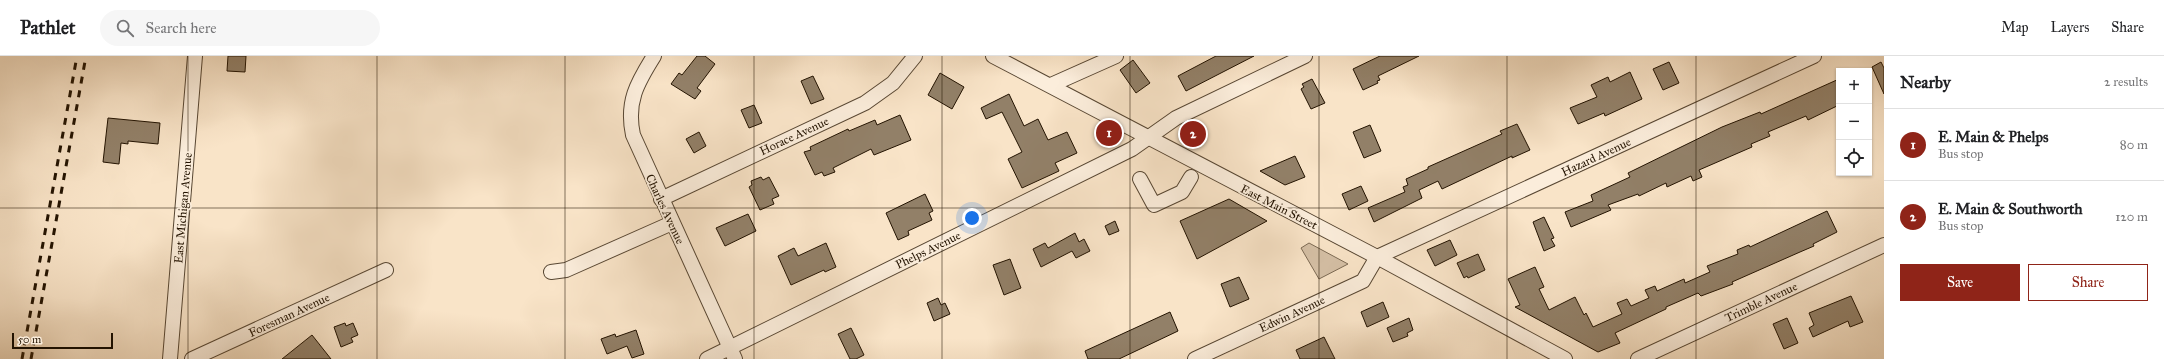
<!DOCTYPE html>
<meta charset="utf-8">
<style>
body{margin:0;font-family:"IM FELL Great Primer",serif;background:#f6f6f6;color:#202124}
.controls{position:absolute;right:12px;top:12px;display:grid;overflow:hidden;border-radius:0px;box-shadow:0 1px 3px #0004}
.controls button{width:36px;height:36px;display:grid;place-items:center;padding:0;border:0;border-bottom:1px solid #e0e0e0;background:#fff;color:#202124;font:20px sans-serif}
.scale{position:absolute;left:12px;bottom:10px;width:101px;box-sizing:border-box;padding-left:4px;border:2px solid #231301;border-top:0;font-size:11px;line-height:14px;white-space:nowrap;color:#231301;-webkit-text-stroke:3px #fbeddb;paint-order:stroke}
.you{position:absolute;left:972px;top:162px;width:14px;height:14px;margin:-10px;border:3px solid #fff;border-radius:50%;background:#1a73e8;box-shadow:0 0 0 6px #1a73e833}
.badge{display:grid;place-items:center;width:26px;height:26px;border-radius:50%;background:#8f2418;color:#fff;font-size:13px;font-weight:700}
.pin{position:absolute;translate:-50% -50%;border:2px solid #fff;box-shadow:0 1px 4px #0006}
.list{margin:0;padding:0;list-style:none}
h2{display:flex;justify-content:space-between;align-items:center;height:52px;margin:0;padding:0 16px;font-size:17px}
h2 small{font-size:13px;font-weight:400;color:#757577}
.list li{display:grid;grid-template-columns:26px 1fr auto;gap:12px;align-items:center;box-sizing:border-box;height:72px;padding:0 16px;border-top:1px solid #e0e0e0}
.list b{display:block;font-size:15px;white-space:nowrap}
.list p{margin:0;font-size:13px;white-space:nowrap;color:#757577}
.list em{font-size:13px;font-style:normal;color:#757577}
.actions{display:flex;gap:8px;padding:12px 16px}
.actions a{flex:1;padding:9px 0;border:1px solid #8f2418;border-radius:0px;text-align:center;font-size:14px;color:#8f2418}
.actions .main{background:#8f2418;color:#fff}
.icon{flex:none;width:22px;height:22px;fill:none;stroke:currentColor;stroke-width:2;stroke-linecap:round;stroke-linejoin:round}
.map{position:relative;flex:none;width:1884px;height:303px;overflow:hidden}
header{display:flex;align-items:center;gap:24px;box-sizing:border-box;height:56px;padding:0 20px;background:#fff;border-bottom:1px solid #e0e0e0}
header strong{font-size:19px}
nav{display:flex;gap:22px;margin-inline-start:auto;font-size:14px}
.search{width:280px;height:36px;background:#f6f6f6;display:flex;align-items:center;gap:10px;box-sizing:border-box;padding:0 14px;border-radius:22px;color:#757577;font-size:15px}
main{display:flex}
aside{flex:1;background:#fff}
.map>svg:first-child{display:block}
.green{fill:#d5c0a6;stroke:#7c6a54}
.building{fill:#928068;stroke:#231301}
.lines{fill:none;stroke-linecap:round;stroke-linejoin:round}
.minor-casing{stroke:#584733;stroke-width:16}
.minor{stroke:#fbeddb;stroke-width:14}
.rail{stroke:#231301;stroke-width:3;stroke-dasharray:7 7;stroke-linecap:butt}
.grid{fill:none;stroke:#231301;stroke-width:1;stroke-opacity:0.55}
.labels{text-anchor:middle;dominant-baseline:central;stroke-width:3.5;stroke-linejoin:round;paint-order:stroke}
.street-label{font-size:12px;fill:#231301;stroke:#fbeddb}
</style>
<header>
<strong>Pathlet</strong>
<div class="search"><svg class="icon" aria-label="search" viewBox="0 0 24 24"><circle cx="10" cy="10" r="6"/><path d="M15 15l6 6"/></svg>Search here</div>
<nav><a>Map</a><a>Layers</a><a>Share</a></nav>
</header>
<main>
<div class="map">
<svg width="1884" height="303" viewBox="0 0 1884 303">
<rect width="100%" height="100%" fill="#f9e4c8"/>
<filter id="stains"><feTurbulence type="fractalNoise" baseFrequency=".005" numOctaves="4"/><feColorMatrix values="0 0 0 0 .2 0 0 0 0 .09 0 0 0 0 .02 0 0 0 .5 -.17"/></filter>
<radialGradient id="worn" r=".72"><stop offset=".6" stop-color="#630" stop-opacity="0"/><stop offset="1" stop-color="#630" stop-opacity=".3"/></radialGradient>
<path class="green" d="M1309,187L1348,208L1319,223L1301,192Z"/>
<g class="building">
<path d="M228,0H246L245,16L227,15Z"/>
<path d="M697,0H705L715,8L697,32L701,35L695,43L671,28L679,17L682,19Z"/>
<path d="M1216,0H1254L1186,35L1178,20Z"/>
<path d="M1380,0H1419L1378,20L1380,24L1377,25L1378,27L1363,34L1353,13Z"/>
<path d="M1133,4L1150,27L1136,37L1120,14Z"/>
<path d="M1669,6L1679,27L1663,34L1653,13Z"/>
<path d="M1881,6L1884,12V38L1872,11Z"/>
<path d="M1630,16L1642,43L1605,60L1604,57L1578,68L1570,52L1597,41L1591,29L1608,21L1610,26Z"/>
<path d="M940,17L964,31L952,53L928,39Z"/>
<path d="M813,20L824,43L811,48L801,25Z"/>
<path d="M1312,23L1325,47L1311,53L1301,33L1304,31L1302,28Z"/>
<path d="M1839,23V49L1808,64L1806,60L1768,76L1770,80L1751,88L1752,91L1699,114L1702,121L1693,125L1691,120L1667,131L1666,127L1639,140L1638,138L1608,149L1611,154L1571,171L1565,156L1593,145L1591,139L1630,121L1628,117L1722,71L1760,56L1761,58Z"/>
<path d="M1009,38L1024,70L1038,63L1048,84L1067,76L1077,97L1055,107L1059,115L1022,132L1008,103L1022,96L1002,56L986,63L981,52Z"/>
<path d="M754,49L762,67L749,72L741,54Z"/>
<path d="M900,59L911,84L874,99L871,93L833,112L835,116L824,120L822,116L815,119L804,96L811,94L810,91L848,73L849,75L875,64L877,69Z"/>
<path d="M108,62L160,67L158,88L128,85V88L121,87L119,108L103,106Z"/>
<path d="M1517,68L1530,94L1512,102V100L1442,133L1438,125L1419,134L1422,142L1374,166L1368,152L1405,136L1403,131L1408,129L1406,123L1428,113V111L1502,78L1500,75Z"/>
<path d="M1370,69L1381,95L1364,102L1353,76Z"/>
<path d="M699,76L706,90L694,97L686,83Z"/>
<path d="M1295,100L1305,121L1285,129L1260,115Z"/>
<path d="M761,121L763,124L769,121L779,140L772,143L774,148L760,154L749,131L752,129L751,125Z"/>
<path d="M1361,130L1368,145L1349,154L1342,138Z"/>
<path d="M925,138L933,155L929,157L932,164L908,175L909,179L898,184L886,157Z"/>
<path d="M1229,143L1267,165L1197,203L1180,165Z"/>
<path d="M1827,155L1837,176L1813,188L1814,190L1800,196L1732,226L1733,228L1701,240L1698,237L1666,251V253L1615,277L1620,287L1598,296L1515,251L1520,249L1508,223L1535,211L1544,231L1539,233L1549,254L1575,241L1584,259L1586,257L1593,271L1622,258L1617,247L1627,243L1631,250L1649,242L1645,234L1655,230L1657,235L1684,223L1685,227L1710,216L1707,210L1738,198L1737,194L1749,189L1750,191Z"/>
<path d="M748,158L756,175L725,190L716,172Z"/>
<path d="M1544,161L1554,182L1551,183L1555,190L1544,195L1533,166Z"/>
<path d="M1115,165L1119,175L1109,179L1105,170Z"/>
<path d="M1075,177L1079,186L1084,183L1090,195L1076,202L1072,195L1041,211L1033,193L1045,187L1048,192Z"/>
<path d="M1450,184L1457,199L1435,210L1427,194Z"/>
<path d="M826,187L836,211L825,216L824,214L791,229L778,200L794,192L798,200Z"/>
<path d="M1478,198L1485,214L1468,222L1467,220L1464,222L1457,207Z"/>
<path d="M1010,203L1021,232L1004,239L993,209Z"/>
<path d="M1239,221L1249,243L1230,251L1221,228Z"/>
<path d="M1851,240L1863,266L1850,271L1848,265L1813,281L1809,272L1814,269L1809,257Z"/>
<path d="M938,242L941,249L945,247L950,258L934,265L927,247Z"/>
<path d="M1383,246L1389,261L1367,271L1361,256Z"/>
<path d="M1170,256L1178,275L1119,303H1088L1085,295Z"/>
<path d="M1409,262L1413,274L1407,277L1408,280L1393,286L1387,272Z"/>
<path d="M1787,262L1798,287L1784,293L1773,268Z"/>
<path d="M345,267L346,270L353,267L358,279L351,282L353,286L341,291L334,271Z"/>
<path d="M851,272L864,299L856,303H850L838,278Z"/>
<path d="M636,274L644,298L632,302L627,290L607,298L601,283L615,278L616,281Z"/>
<path d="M312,279L331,303H282Z"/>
<path d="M1324,281L1335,303H1300L1296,294Z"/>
</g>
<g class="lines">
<defs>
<g id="minor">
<path d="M654,0C637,27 626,46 633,79L735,303"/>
<path d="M993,0L1377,201L1565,303"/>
<path d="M1051,29L1116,0"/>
<path d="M1140,123L1154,149L1182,136L1191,121"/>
<path d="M661,143L865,47L893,27L915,0"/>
<path d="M551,216L566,214L672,167"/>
<path d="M170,303L195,0"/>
<path d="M192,303L386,214"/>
<path d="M707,303L1132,93L1176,62L1305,0"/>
<path d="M1195,303L1363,225L1377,201L1814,0"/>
<path d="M1638,303L1884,189"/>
</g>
</defs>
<use href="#minor" class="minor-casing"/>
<use href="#minor" class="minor"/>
<g class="rail">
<path d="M22,303L77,0"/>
<path d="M31,303L86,0"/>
</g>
</g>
<path class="grid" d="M188,0V303M377,0V303M565,0V303M754,0V303M942,0V303M1130,0V303M1319,0V303M1507,0V303M1696,0V303M0,152H1884"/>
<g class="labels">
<g class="street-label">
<text transform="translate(794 80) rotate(-25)">Horace Avenue</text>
<text transform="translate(1596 101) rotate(-25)">Hazard Avenue</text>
<text transform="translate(1279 151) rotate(27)">East Main Street</text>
<text transform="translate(183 152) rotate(-85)">East Michigan Avenue</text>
<text transform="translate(665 153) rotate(65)">Charles Avenue</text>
<text transform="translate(928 194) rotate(-26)">Phelps Avenue</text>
<text transform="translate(1761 246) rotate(-25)">Trimble Avenue</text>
<text transform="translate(1292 258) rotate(-25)">Edwin Avenue</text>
<text transform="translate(289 259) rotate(-25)">Foresman Avenue</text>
</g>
</g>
<rect width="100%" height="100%" filter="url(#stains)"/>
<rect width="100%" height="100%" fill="url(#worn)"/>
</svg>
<div class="controls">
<button>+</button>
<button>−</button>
<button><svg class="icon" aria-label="locate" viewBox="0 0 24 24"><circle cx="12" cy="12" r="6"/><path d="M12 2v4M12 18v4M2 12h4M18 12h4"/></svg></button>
</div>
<div class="scale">50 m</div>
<div class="you"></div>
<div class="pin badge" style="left:1109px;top:77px">1</div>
<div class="pin badge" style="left:1193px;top:78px">2</div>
</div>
<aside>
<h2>Nearby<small>2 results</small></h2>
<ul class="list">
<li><span class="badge">1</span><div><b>E. Main &amp; Phelps</b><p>Bus stop</p></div><em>80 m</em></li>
<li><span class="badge">2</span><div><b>E. Main &amp; Southworth</b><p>Bus stop</p></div><em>120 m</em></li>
</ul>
<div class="actions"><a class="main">Save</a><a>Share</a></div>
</aside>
</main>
